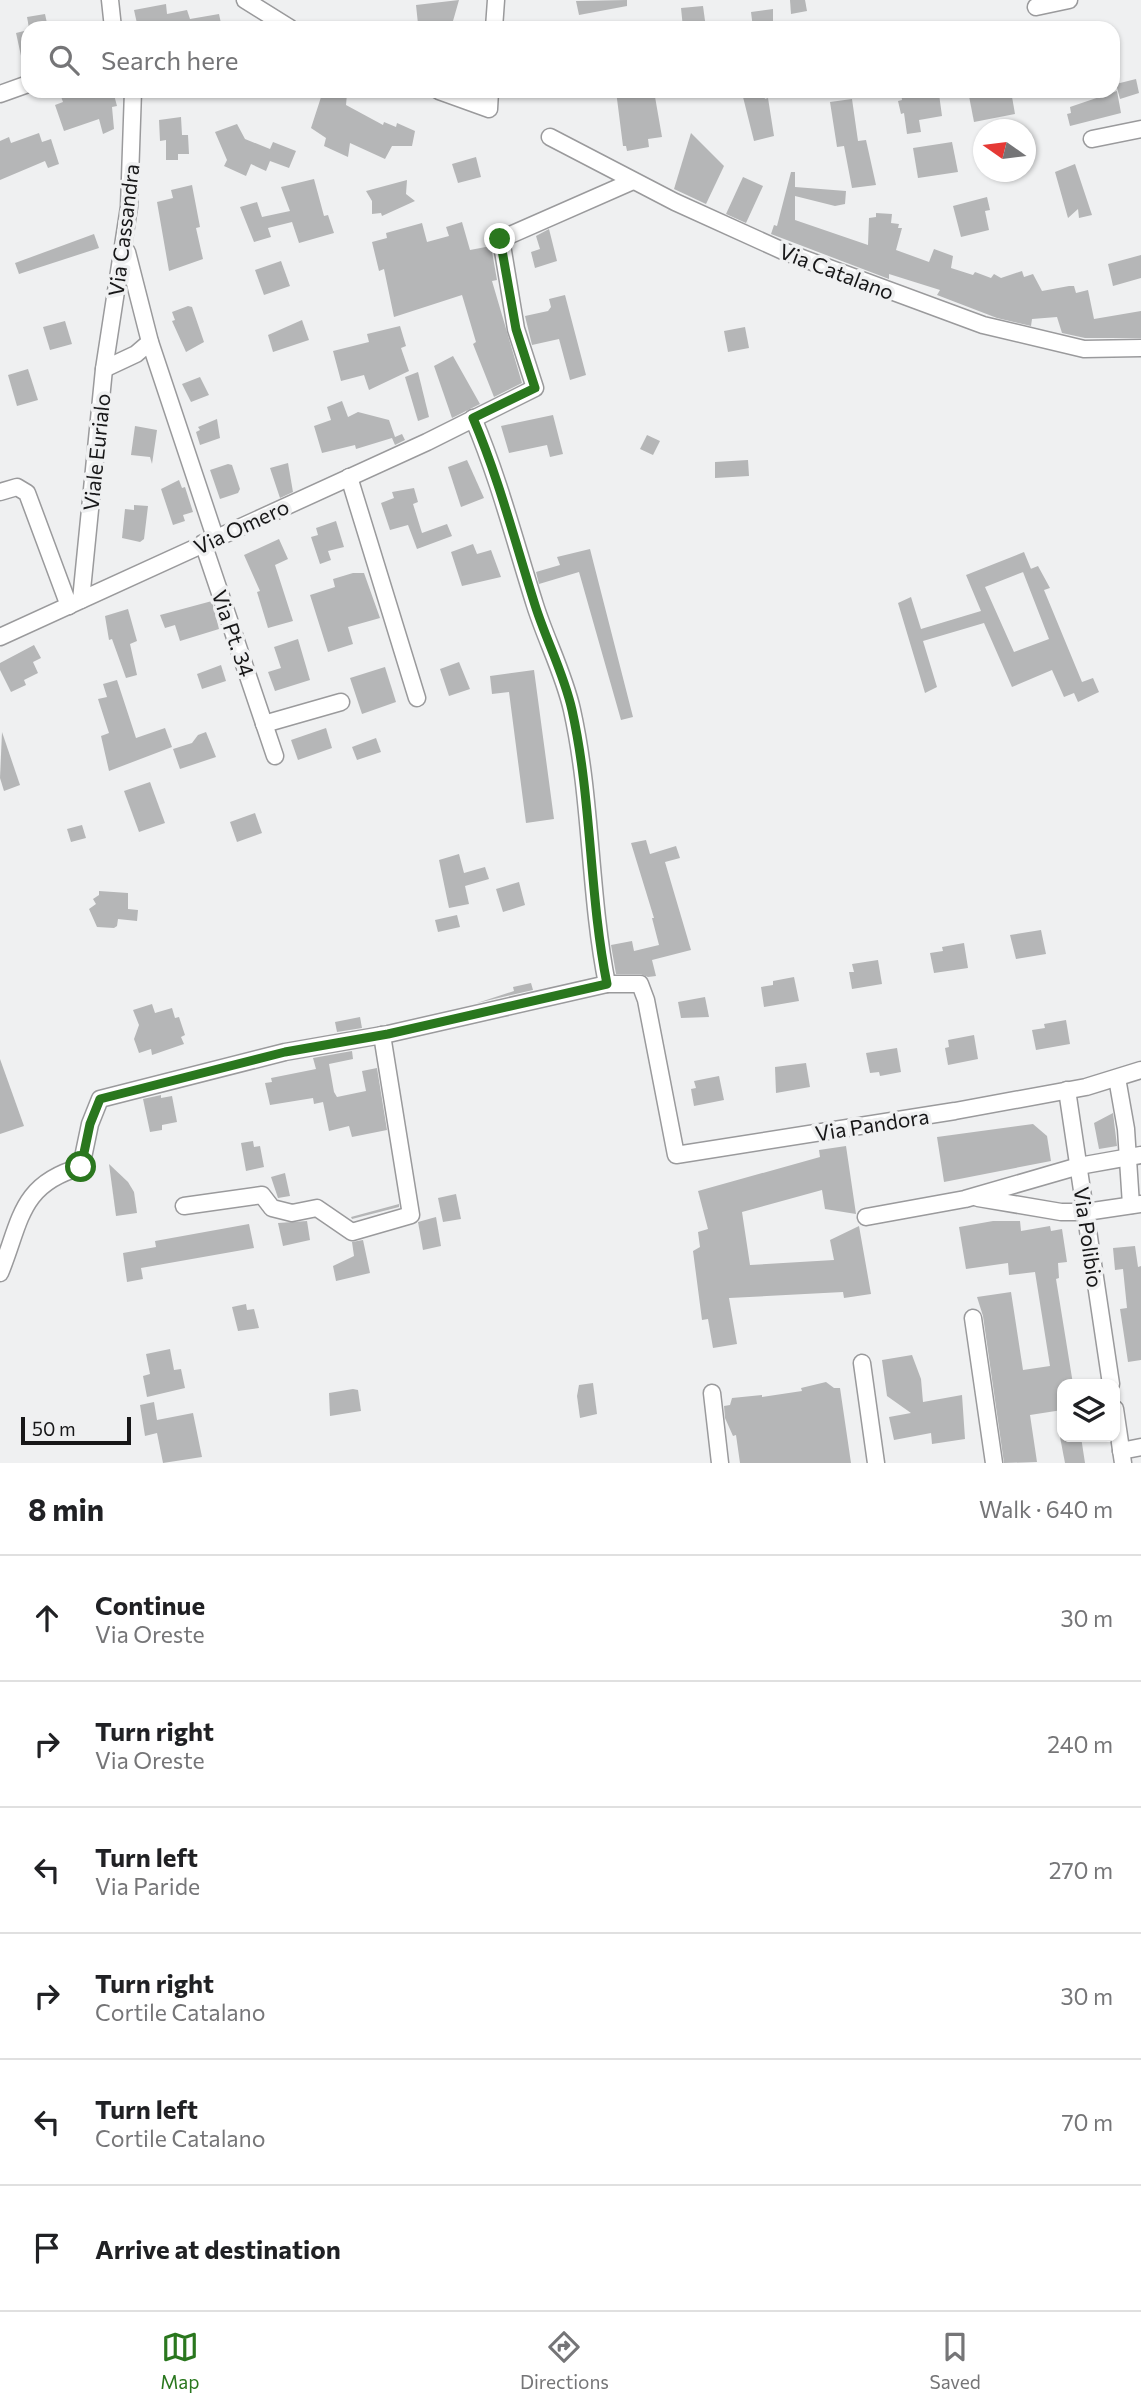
<!DOCTYPE html>
<meta charset="utf-8">
<style>
body{margin:0;font-family:Commissioner,sans-serif;background:#f6f6f6;color:#202124}
.controls{position:absolute;right:21px;bottom:21px;display:grid;overflow:hidden;border-radius:14px;box-shadow:0 2px 5px #0004}
.controls button{width:63px;height:63px;display:grid;place-items:center;padding:0;border:0;border-bottom:2px solid #e0e0e0;background:#fff;color:#202124;font:35px sans-serif}
.compass{position:absolute;left:973px;top:119px;width:63px;height:63px;border-radius:50%;background:#fff;box-shadow:0 2px 5px #0004;rotate:284deg}
.scale{position:absolute;left:21px;bottom:18px;width:110px;box-sizing:border-box;padding-left:7px;border:4px solid #171718;border-top:0;font-size:19px;line-height:24px;white-space:nowrap;color:#171718;-webkit-text-stroke:5px #eff0f1;paint-order:stroke}
.stop{position:absolute;width:21px;height:21px;margin:-16px;border:5px solid #2a771e;border-radius:50%;background:#fff}
.stop.end{background:#2a771e;border-color:#fff;box-shadow:0 2px 7px #0008}
.list{margin:0;padding:0;list-style:none}
h2{display:flex;justify-content:space-between;align-items:center;height:91px;margin:0;padding:0 28px;font-size:30px}
h2 small{font-size:23px;font-weight:400;color:#757577}
.list li{display:grid;grid-template-columns:46px 1fr auto;gap:21px;align-items:center;box-sizing:border-box;height:126px;padding:0 28px;border-top:2px solid #e0e0e0}
.list b{display:block;font-size:26px;white-space:nowrap}
.list p{margin:0;font-size:23px;white-space:nowrap;color:#757577}
.list em{font-size:23px;font-style:normal;color:#757577}
.icon{flex:none;width:38px;height:38px;fill:none;stroke:currentColor;stroke-width:2;stroke-linecap:round;stroke-linejoin:round}
.map{position:relative;flex:none;width:1141px;height:1463px;overflow:hidden}
.search{position:absolute;background:#fff;box-shadow:0 2px 5px #0004;left:21px;right:21px;top:21px;height:77px;display:flex;align-items:center;gap:18px;box-sizing:border-box;padding:0 24px;border-radius:21px;color:#757577;font-size:26px}
.sheet{height:847px;background:#fff}
nav{display:flex;justify-content:space-around;align-items:center;box-sizing:border-box;height:98px;border-top:2px solid #e0e0e0;background:#fff;font-size:19px;color:#757577}
nav a{display:grid;justify-items:center;gap:4px}
nav .on{color:#2a771e}
.map>svg:first-child{display:block}
.building{fill:#b5b6b7}
.lines{fill:none;stroke-linecap:round;stroke-linejoin:round}
.minor-casing{stroke:#9a9a9c;stroke-width:19}
.minor{stroke:#fff;stroke-width:16}
.route{stroke:#2a771e;stroke-width:9}
.labels{text-anchor:middle;dominant-baseline:central;stroke-width:7;stroke-linejoin:round;paint-order:stroke}
.street-label{font-size:21px;fill:#171718;stroke:#eff0f1}
</style>
<div class="map">
<svg width="1141" height="1463" viewBox="0 0 1141 1463">
<rect width="100%" height="100%" fill="#eff0f1"/>
<g class="building">
<path d="M459,0L451,28H437L439,21L418,24L416,5Z"/>
<path d="M627,0V6L579,15L576,1Z"/>
<path d="M790,0H805L807,11L791,14Z"/>
<path d="M166,4L167,14L187,10L190,19L219,14L222,28H138L134,10Z"/>
<path d="M703,6L706,28H683L681,8Z"/>
<path d="M773,9V28H753L751,12Z"/>
<path d="M45,14L48,28H29L27,17Z"/>
<path d="M28,30V64L23,65L16,33Z"/>
<path d="M1136,79L1139,93L1120,99L1116,84Z"/>
<path d="M59,91H113L117,106L112,107L114,129L103,134L99,119L64,131L55,105L63,102Z"/>
<path d="M323,91L347,94L346,105L383,125L384,122L396,127L397,123L415,131L412,146H392L385,159L350,143L348,157L324,146L326,138L311,128Z"/>
<path d="M616,91H654L662,137L648,139L649,147L627,151L626,146H623Z"/>
<path d="M901,91H935L939,94L942,116L919,120L921,132L907,134L904,113L901,114L898,101L902,100Z"/>
<path d="M968,91H1011L1015,114L974,122Z"/>
<path d="M1117,91L1121,113L1070,126L1067,114L1071,113L1070,107Z"/>
<path d="M763,92L765,99L768,98L774,136L754,141L743,97Z"/>
<path d="M852,99L858,141L866,140L876,185L852,188L844,146L837,147L830,102Z"/>
<path d="M181,117L182,135H188L189,154H178V160H166V140L160,141L159,120Z"/>
<path d="M237,124L245,139L270,149L273,142L296,151L289,168L270,161L266,171L251,164L246,176L224,166L227,160L215,132Z"/>
<path d="M39,133L42,142L51,139L59,164L48,168L45,161L0,180V141L9,137L11,143Z"/>
<path d="M691,133L724,166L706,204L674,189Z"/>
<path d="M952,142L958,172L918,178L913,148Z"/>
<path d="M476,157L481,177L458,183L452,164Z"/>
<path d="M1075,164L1092,215L1079,218L1078,209L1068,218L1055,172Z"/>
<path d="M791,172H795V187L846,191L845,204L835,206L795,196V220L868,245L869,218L876,217V213L892,214L891,223L899,224L898,228H902L896,250L929,262L934,249L953,256L951,268L973,275L975,272L991,278L994,274L1001,278L1022,271L1024,277L1033,274L1042,291L1069,286H1074L1076,293L1088,290L1094,319L1141,311V338H1085L1062,333L1057,317L1032,319L1031,326L997,318L937,295L940,290L889,274V279L771,234L774,225L777,226Z"/>
<path d="M743,177L763,186L746,223L726,214Z"/>
<path d="M314,179L324,216L328,215L334,233L299,243L292,222L268,228L271,237L254,242L240,207L257,202L262,217L290,211L281,187Z"/>
<path d="M407,180L406,194L415,201L382,216L381,213L372,214V201L366,191Z"/>
<path d="M192,185L200,227L196,228L203,259L169,271L157,202L173,198L171,190Z"/>
<path d="M987,197L990,210L985,211L989,230L961,237L953,206Z"/>
<path d="M462,222L470,250L491,246L497,280L492,281L522,383L494,397L473,344L476,342L462,295L394,317L384,269L379,271L372,242L387,238L386,233L422,223L427,242L449,236L446,227Z"/>
<path d="M549,229L557,261L535,268L531,252L540,249L536,236Z"/>
<path d="M94,234L99,248L19,274L15,263Z"/>
<path d="M1141,255V278L1113,286L1108,264Z"/>
<path d="M281,261L290,286L264,295L255,270Z"/>
<path d="M565,295L586,375L570,380L559,339L532,345L525,316L548,311L551,307L549,299Z"/>
<path d="M188,306L192,307L204,342L186,352L172,321L175,320L172,312Z"/>
<path d="M302,320L309,340L273,352L268,335Z"/>
<path d="M65,321L72,344L50,350L43,327Z"/>
<path d="M400,326L406,346L401,348L409,371L369,390L364,375L341,381L333,351L369,342L367,334Z"/>
<path d="M745,327L749,348L728,352L724,331Z"/>
<path d="M453,356L480,404L452,418L434,366Z"/>
<path d="M28,369L38,400L17,406L8,375Z"/>
<path d="M418,372L429,417L418,421L405,377Z"/>
<path d="M200,377L209,395L191,402L182,384Z"/>
<path d="M342,401L348,417L358,412L389,420L395,437L402,434L405,440L395,445L392,438L356,449L355,445L322,453L314,426L331,420L327,407Z"/>
<path d="M553,415L563,454L550,457L547,445L509,453L501,426Z"/>
<path d="M217,419L220,438L200,445L196,432L200,430L198,427Z"/>
<path d="M135,426L157,430L152,464L150,457L131,455Z"/>
<path d="M647,435L660,441L653,455L640,449Z"/>
<path d="M467,460L484,498L461,507L448,467Z"/>
<path d="M748,460L749,476L715,478V462Z"/>
<path d="M288,463L293,492L280,498L270,468Z"/>
<path d="M228,464L232,465L240,489L238,493L220,499L210,470Z"/>
<path d="M179,480L182,488L185,487L193,512L183,515L185,521L173,525L161,489Z"/>
<path d="M414,488L418,502L413,504L422,533L447,524L452,536L417,549L408,525L390,530L381,503L394,498L392,492Z"/>
<path d="M134,505L148,506L144,539L140,542L122,538L125,509L134,510Z"/>
<path d="M336,521L344,547L328,551L331,560L320,564L311,537L318,535L316,528Z"/>
<path d="M279,539L288,559L275,565L293,621L268,628L257,592L260,591L244,555Z"/>
<path d="M473,544L477,554L491,550L501,577L462,586L451,552Z"/>
<path d="M590,549L633,717L621,720L579,572L539,584L536,572L560,565L557,557Z"/>
<path d="M1024,552L1031,569L985,587L1014,652L1049,639L1023,572L1038,566L1050,588L1044,590L1082,682L1093,678L1099,692L1078,702L1074,693L1064,697L1052,670L1012,687L984,623L923,641L937,687L925,693L898,603L911,597L921,629L981,611L966,575Z"/>
<path d="M353,573H364L380,618L348,627L353,644L328,652L310,595L335,587L333,579Z"/>
<path d="M212,601L219,629L180,641L175,625L165,628L160,615Z"/>
<path d="M128,609L137,641L130,644L137,675L126,678L112,639L109,640L105,616Z"/>
<path d="M298,639L310,680L275,691L268,672L281,668L274,647Z"/>
<path d="M34,645L41,658L33,662L38,673L24,680L26,685L11,692L0,670V663Z"/>
<path d="M459,662L470,689L449,696L440,669Z"/>
<path d="M221,665L226,681L202,689L197,674Z"/>
<path d="M385,667L396,702L362,714L350,678Z"/>
<path d="M534,670L554,819L526,823L509,692L492,694L490,676Z"/>
<path d="M117,680L136,738L165,728L172,747L109,771L101,736L109,733L98,699L107,697L103,684Z"/>
<path d="M326,728L332,748L298,760L291,740Z"/>
<path d="M2,732L20,785L4,791L0,778Z"/>
<path d="M206,732L216,757L180,769L173,749L192,743L198,735Z"/>
<path d="M376,738L381,752L357,760L352,747Z"/>
<path d="M150,782L165,823L139,832L124,791Z"/>
<path d="M255,813L262,833L237,842L230,822Z"/>
<path d="M82,825L86,838L71,842L67,829Z"/>
<path d="M646,840L650,854L676,846L680,858L665,862L691,950L652,960L656,976L648,977L640,974H616L611,945L632,941L634,951L659,945L652,918H654L631,843Z"/>
<path d="M459,854L464,873L485,867L489,879L465,886L469,904L449,908L439,860Z"/>
<path d="M519,882L525,905L503,912L496,889Z"/>
<path d="M99,891L128,893V909L138,910L137,921L118,919L117,926L114,928L97,927L89,909L96,904L93,899L99,895Z"/>
<path d="M457,915L460,927L438,932L435,920Z"/>
<path d="M1041,930L1046,954L1016,959L1010,935Z"/>
<path d="M964,943L968,968L934,973L930,953L943,951L942,947Z"/>
<path d="M878,960L882,984L852,989L849,972H854L852,964Z"/>
<path d="M794,977L799,1001L764,1007L761,987L773,985V981Z"/>
<path d="M531,983L533,990L477,1003L514,991L513,987Z"/>
<path d="M705,997L709,1017L681,1018L678,1002Z"/>
<path d="M152,1004L155,1013L172,1008L175,1018L179,1017L185,1035L181,1037L184,1044L152,1055L151,1049L139,1053L134,1039L139,1025L133,1010Z"/>
<path d="M360,1017L362,1028L337,1032L335,1022Z"/>
<path d="M1066,1020L1070,1044L1036,1050L1032,1030L1045,1028L1044,1024Z"/>
<path d="M974,1035L978,1059L948,1065L945,1048L949,1047L948,1040Z"/>
<path d="M897,1048L901,1072L880,1076L879,1072L870,1073L866,1053Z"/>
<path d="M352,1051L353,1059L329,1064L334,1092L337,1097L366,1091L362,1071L377,1068L387,1130L352,1137L349,1126L329,1131L323,1102L314,1104L313,1098L270,1105L265,1083L272,1082L271,1078L316,1069L313,1058Z"/>
<path d="M0,1059L24,1126L0,1134Z"/>
<path d="M806,1063L810,1087L776,1093L775,1067Z"/>
<path d="M719,1076L724,1100L694,1106L691,1089L696,1088L694,1081Z"/>
<path d="M161,1095V1098L172,1096L177,1122L162,1125V1130L150,1132L143,1099Z"/>
<path d="M1113,1113L1117,1146L1099,1149L1094,1123Z"/>
<path d="M1033,1124L1047,1136L1051,1161L944,1182L937,1137Z"/>
<path d="M253,1141L254,1147L260,1146L264,1167L246,1171L241,1143Z"/>
<path d="M846,1146L856,1214L825,1209L822,1190L742,1212L750,1265L834,1260L830,1240L859,1226L871,1294L844,1298L843,1292L729,1298L737,1344L713,1348L708,1319L702,1320L693,1251L700,1247L698,1232L708,1229L698,1191L820,1157L819,1150Z"/>
<path d="M109,1164L128,1182L134,1192L137,1213L116,1216Z"/>
<path d="M285,1173L290,1196L278,1198L271,1177Z"/>
<path d="M456,1194L461,1219L443,1222L438,1198Z"/>
<path d="M399,1204V1207L352,1219L351,1217Z"/>
<path d="M436,1217L441,1246L423,1250L418,1222Z"/>
<path d="M307,1221L310,1240L283,1246L278,1223Z"/>
<path d="M993,1221H1020L1021,1231L1050,1226L1051,1231L1062,1229L1067,1262L1058,1263L1059,1278L1056,1279L1073,1384H1062V1410L1030,1415L1037,1462L1004,1463L983,1316L977,1297L1011,1292L1023,1370L1050,1366L1035,1272L1009,1275L1008,1263L966,1269L959,1227Z"/>
<path d="M249,1224L254,1248L141,1268L143,1279L127,1282L123,1253L156,1247L155,1241Z"/>
<path d="M363,1240L370,1273L336,1281L333,1266L354,1256L352,1242Z"/>
<path d="M1135,1246L1138,1267L1141,1266V1360L1128,1362L1120,1309L1127,1308L1123,1269L1115,1270L1113,1248Z"/>
<path d="M246,1304L247,1310L254,1309L259,1328L238,1331L232,1307Z"/>
<path d="M170,1349L174,1370L181,1369L185,1388L147,1397L143,1376L150,1374L146,1354Z"/>
<path d="M912,1355L921,1379L923,1402L962,1395L965,1439L932,1444L931,1433L894,1440L889,1417L911,1413L887,1396L882,1360Z"/>
<path d="M826,1382L834,1388H840L851,1463H740L736,1435L733,1436L725,1418L724,1406L730,1405L732,1398L762,1395V1397L802,1391L801,1388Z"/>
<path d="M593,1383L597,1414L580,1418L577,1396L579,1385Z"/>
<path d="M353,1389L358,1390L361,1411L330,1416L329,1393Z"/>
<path d="M154,1402L157,1420L193,1413L202,1457L163,1463L157,1433L145,1436L140,1405Z"/>
<path d="M1060,1437H1081L1085,1463H1065Z"/>
</g>
<g class="lines">
<defs>
<g id="minor">
<path d="M110,0L113,28"/>
<path d="M245,0L290,28"/>
<path d="M1036,7L1069,0"/>
<path d="M494,28L496,0"/>
<path d="M439,91L489,109L490,91"/>
<path d="M0,94L28,84"/>
<path d="M550,137L675,202L783,251L983,325L1084,349L1141,348"/>
<path d="M1092,139L1141,129"/>
<path d="M127,252L150,342L215,537"/>
<path d="M104,369L136,354L150,342"/>
<path d="M473,418C499,479 515,542 535,605C546,640 564,674 572,710C592,800 589,894 607,984"/>
<path d="M349,477L417,698"/>
<path d="M0,492L17,487L27,493L69,606"/>
<path d="M203,543L275,756"/>
<path d="M81,600L104,369L129,207L133,91"/>
<path d="M0,637L427,442L535,388L516,329L501,239L633,181"/>
<path d="M264,724L341,702"/>
<path d="M1117,1078L1126,1129L1131,1205"/>
<path d="M1067,1090L1111,1384"/>
<path d="M978,1198L1061,1212H1086L1141,1204"/>
<path d="M184,1206L262,1195L272,1208L292,1213L317,1208L352,1232L411,1215L382,1035"/>
<path d="M866,1217L965,1199L1079,1166L1141,1155"/>
<path d="M0,1273C21,1222 19,1184 81,1167L90,1124L100,1099L285,1052L388,1034L607,984H640L646,1000L676,1155L955,1111L1086,1087L1141,1070"/>
<path d="M973,1318L994,1463"/>
<path d="M862,1363L876,1463"/>
<path d="M712,1393L720,1463"/>
<path d="M1115,1409L1123,1463"/>
<path d="M1121,1451L1141,1447"/>
</g>
</defs>
<use href="#minor" class="minor-casing"/>
<use href="#minor" class="minor"/>
</g>
<g class="lines">
<path class="route" d="M81,1167L90,1124L100,1099L285,1052L388,1034L607,984C589,894 592,800 572,710C564,674 546,640 535,605C515,542 499,479 473,418L535,388L516,329L500,239"/>
</g>
<g class="labels">
<g class="street-label">
<text transform="translate(123 230) rotate(-83)">Via Cassandra</text>
<text transform="translate(837 271) rotate(21)">Via Catalano</text>
<text transform="translate(96 452) rotate(-84)">Viale Eurialo</text>
<text transform="translate(241 526) rotate(-25)">Via Omero</text>
<text transform="translate(234 633) rotate(71)">Via Pt. 34</text>
<text transform="translate(872 1124) rotate(-9)">Via Pandora</text>
<text transform="translate(1089 1237) rotate(82)">Via Polibio</text>
</g>
</g>
</svg>
<div class="controls">
<button><svg class="icon" aria-label="layers" viewBox="0 0 24 24"><path d="M12 4l9 5-9 5-9-5zM3 14l9 5 9-5"/></svg></button>
</div>
<svg class="compass" viewBox="-18 -18 36 36"><path d="M0-13l5 13h-10z" fill="#e53935"/><path d="M0 13l5-13h-10z" fill="#757577"/></svg>
<div class="scale">50 m</div>
<div class="stop" style="left:81px;top:1167px"></div>
<div class="stop end" style="left:500px;top:239px"></div>
<div class="search"><svg class="icon" aria-label="search" viewBox="0 0 24 24"><circle cx="10" cy="10" r="6"/><path d="M15 15l6 6"/></svg>Search here</div>
</div>
<section class="sheet">
<h2>8 min<small>Walk · 640 m</small></h2>
<ul class="list">
<li><svg class="icon" aria-label="ahead" viewBox="0 0 24 24"><path d="M12 20V5M6 11l6-6 6 6"/></svg><div><b>Continue</b><p>Via Oreste</p></div><em>30 m</em></li>
<li><svg class="icon" aria-label="right" viewBox="0 0 24 24"><path d="M7 20v-9h11M14 6l5 5-5 5"/></svg><div><b>Turn right</b><p>Via Oreste</p></div><em>240 m</em></li>
<li><svg class="icon" aria-label="left" viewBox="0 0 24 24"><path d="M17 20v-9H6M10 6l-5 5 5 5"/></svg><div><b>Turn left</b><p>Via Paride</p></div><em>270 m</em></li>
<li><svg class="icon" aria-label="right" viewBox="0 0 24 24"><path d="M7 20v-9h11M14 6l5 5-5 5"/></svg><div><b>Turn right</b><p>Cortile Catalano</p></div><em>30 m</em></li>
<li><svg class="icon" aria-label="left" viewBox="0 0 24 24"><path d="M17 20v-9H6M10 6l-5 5 5 5"/></svg><div><b>Turn left</b><p>Cortile Catalano</p></div><em>70 m</em></li>
<li><svg class="icon" aria-label="arrive" viewBox="0 0 24 24"><path d="M6 21V4h12l-3 4 3 4H6"/></svg><div><b>Arrive at destination</b></div></li>
</ul>
</section>
<nav>
<a class="on"><svg class="icon" aria-label="map" viewBox="0 0 24 24"><path d="M3 6l6-2 6 2 6-2v14l-6 2-6-2-6 2zM9 4v14M15 6v14"/></svg>Map</a>
<a><svg class="icon" aria-label="directions" viewBox="0 0 24 24"><path d="M12 3l9 9-9 9-9-9zM9 14v-3h6M13 9l2 2-2 2"/></svg>Directions</a>
<a><svg class="icon" aria-label="saved" viewBox="0 0 24 24"><path d="M7 4h10v16l-5-4-5 4z"/></svg>Saved</a>
</nav>
